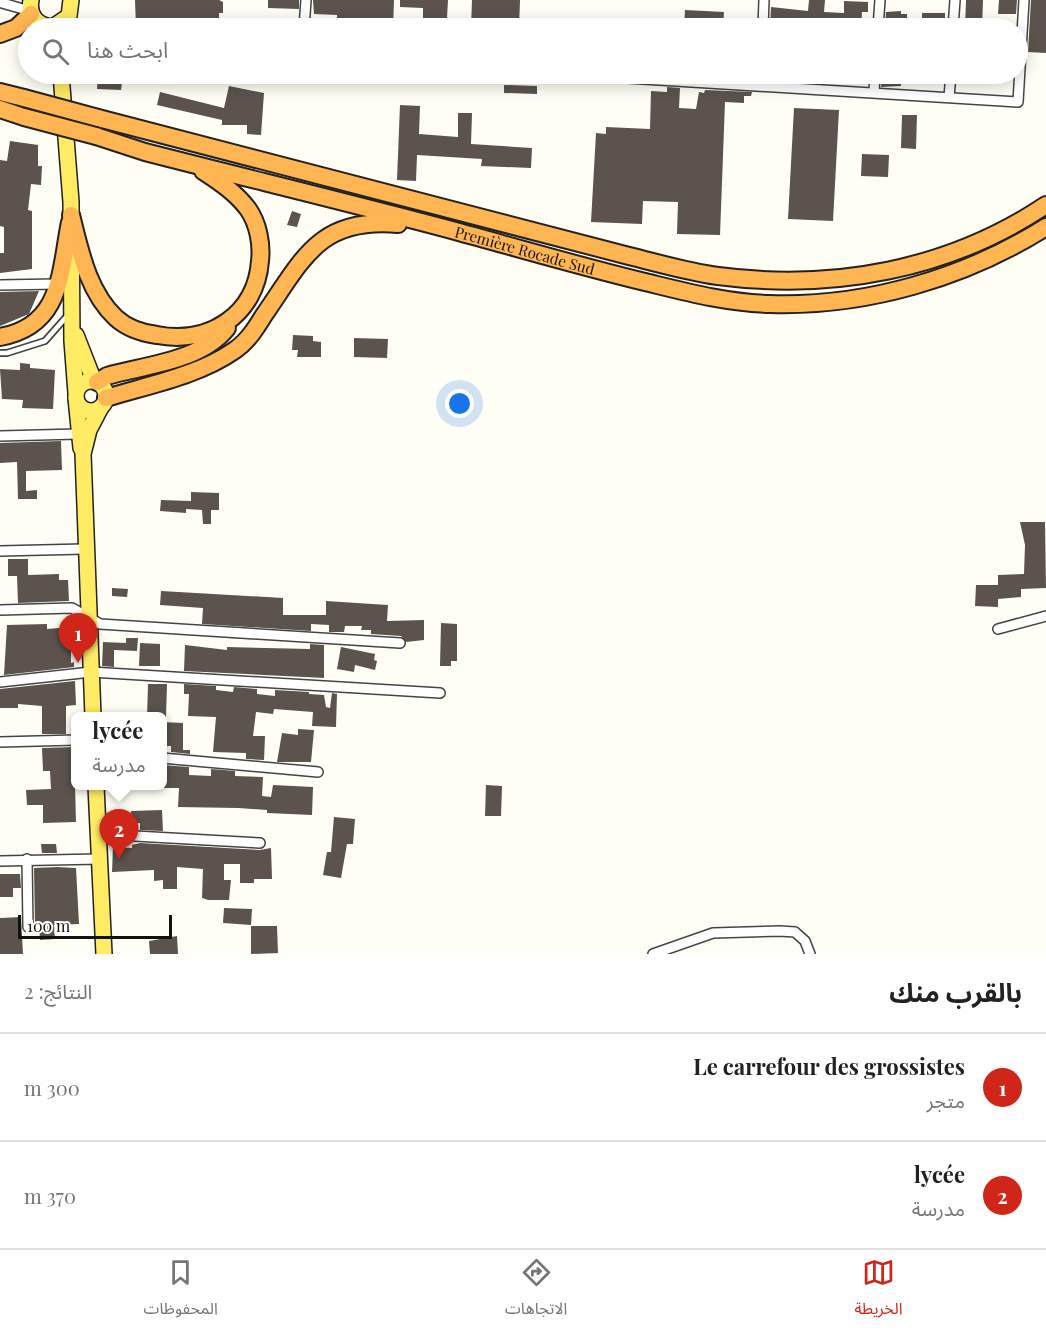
<!DOCTYPE html>
<html lang="ar">
<meta charset="utf-8">
<style>
body{margin:0;font-family:"Playfair Display","Noto Sans Arabic",serif;background:#f6f6f6;color:#222;direction:rtl}
.scale{position:absolute;left:18px;bottom:15px;width:154px;box-sizing:border-box;padding-left:6px;border:3px solid #111;border-top:0;font-size:16px;line-height:21px;white-space:nowrap;color:#111;-webkit-text-stroke:4px #fff;paint-order:stroke}
.you{position:absolute;left:460px;top:404px;width:21px;height:21px;margin:-15px;border:4px solid #fff;border-radius:50%;background:#1a73e8;box-shadow:0 0 0 9px #1a73e833}
.badge{display:grid;place-items:center;width:39px;height:39px;border-radius:50%;background:#d02619;color:#fff;font-size:20px;font-weight:700}
.pin{position:absolute;translate:-50% -50px;filter:drop-shadow(0 2px 3px #0008)}
.pin::after{content:'';position:absolute;top:32px;width:21px;height:18px;background:inherit;clip-path:polygon(0 0,100% 0,50% 100%)}
.popup{position:absolute;left:71px;top:712px;width:96px;height:78px;box-sizing:border-box;display:grid;place-content:center;border-radius:9px;background:#fff;filter:drop-shadow(0 2px 4px #0005);font-size:20px;white-space:nowrap;color:#767676}
.popup b{font-size:22px;color:#222}
.popup::after{content:'';position:absolute;left:50%;top:100%;margin-left:-12px;border:12px solid transparent;border-top-color:#fff}
.list{margin:0;padding:0;list-style:none}
h2{display:flex;justify-content:space-between;align-items:center;height:78px;margin:0;padding:0 24px;font-size:26px}
h2 small{font-size:20px;font-weight:400;color:#767676}
.list li{display:grid;grid-template-columns:39px 1fr auto;gap:18px;align-items:center;box-sizing:border-box;height:108px;padding:0 24px;border-top:2px solid #e0e0e0}
.list b{display:block;font-size:22px;white-space:nowrap}
.list p{margin:0;font-size:20px;white-space:nowrap;color:#767676}
.list em{font-size:20px;font-style:normal;color:#767676}
.icon{flex:none;width:33px;height:33px;fill:none;stroke:currentColor;stroke-width:2;stroke-linecap:round;stroke-linejoin:round}
.map{position:relative;flex:none;width:1046px;height:954px;overflow:hidden;direction:ltr}
.search{position:absolute;background:#fff;box-shadow:0 3px 15px #0003;left:18px;right:18px;top:18px;height:66px;display:flex;align-items:center;gap:15px;box-sizing:border-box;padding:0 21px;border-radius:33px;color:#767676;font-size:22px}
.sheet{height:294px;background:#fff}
nav{display:flex;justify-content:space-around;align-items:center;box-sizing:border-box;height:84px;border-top:2px solid #e0e0e0;background:#fff;font-size:16px;color:#767676}
nav a{display:grid;justify-items:center;gap:3px}
nav .on{color:#d02619}
.map>svg:first-child{display:block}
.building{fill:#5b534c}
.lines{fill:none;stroke-linecap:round;stroke-linejoin:round}
.lane-casing{stroke:#444;stroke-width:8}
.street-casing{stroke:#444;stroke-width:12}
.primary-casing{stroke:#222;stroke-width:18}
.highway-casing{stroke:#222;stroke-width:20}
.lane{stroke:#fff;stroke-width:4.5}
.street{stroke:#fff;stroke-width:9}
.primary{stroke:#ffeb64;stroke-width:15}
.highway{stroke:#ffb552;stroke-width:16}
.highway-bridge-casing{stroke:#222;stroke-width:20;stroke-linecap:butt}
.highway-bridge{stroke:#ffb552;stroke-width:16}
.labels{text-anchor:middle;dominant-baseline:central;stroke-width:6;stroke-linejoin:round;paint-order:stroke}
.street-label{font-size:15px;fill:#111;stroke:#fff}
</style>
<div class="map">
<svg width="1046" height="954" viewBox="0 0 1046 954">
<rect width="100%" height="100%" fill="#fffef4"/>
<g class="building">
<path d="M135,0H219L223,2V13H219V28H136Z"/>
<path d="M268,0H299V9L268,8Z"/>
<path d="M313,0H394L393,28H337V15L314,14Z"/>
<path d="M400,0H448L447,18H453V28H423V8L400,7Z"/>
<path d="M472,0H520L519,28H471Z"/>
<path d="M809,0H825L824,12L844,13V1L868,2V12H862L861,28H770L771,7L808,11Z"/>
<path d="M966,0H983L982,28H965Z"/>
<path d="M999,0H1017L1016,14H998Z"/>
<path d="M1031,0H1046V53L1028,52Z"/>
<path d="M685,10L724,12L723,28H684Z"/>
<path d="M901,11V14H907V26L885,27L886,12Z"/>
<rect x="922" y="13" width="23" height="15"/>
<path d="M98,74H128L127,84L122,83L121,90L97,89Z"/>
<path d="M705,74H752V79L705,76Z"/>
<path d="M792,74H831V82L791,81Z"/>
<rect x="849" y="74" width="19" height="9"/>
<path d="M882,74H907V83H901V86L881,87Z"/>
<path d="M504,85L537,86V94L504,93Z"/>
<path d="M229,86L264,93L261,135L247,134V125H222V120L157,105L160,92L224,108Z"/>
<path d="M667,87L680,88L679,108L696,109L699,92L704,93L705,90L752,92L751,96H744V103L725,102L720,235L677,234L678,202L643,201L642,224L591,222L596,133L606,134V127L650,129L651,91L667,92Z"/>
<path d="M400,105L420,106L419,134L458,137V113H472L471,144L532,148L531,168L481,166L482,159L417,155L416,181L397,180Z"/>
<path d="M794,108L839,110L833,221L788,219Z"/>
<path d="M902,115H917L916,149L901,148Z"/>
<path d="M10,141L38,145V166H42L41,185L31,184L28,210L32,211V269L0,273V253H4V227L0,226V160L7,161Z"/>
<path d="M862,154L889,155L888,177L861,176Z"/>
<path d="M292,211L301,214L297,227L287,225Z"/>
<path d="M39,291L29,314L0,326V292Z"/>
<path d="M293,335L313,336V341L321,342V357H297L298,350H292Z"/>
<path d="M354,338L388,339L387,358L354,357Z"/>
<path d="M20,363L30,364V368L55,370L53,409L22,408L23,400L2,399L0,369L20,370Z"/>
<path d="M61,441L62,470L26,471V491L37,490V499H18L17,462L0,463V443Z"/>
<path d="M191,492L219,493V510H211V524H203L202,510L186,509V513L160,511L161,500L191,501Z"/>
<path d="M1020,522H1045L1046,588L1021,589V597L998,599V607L975,606L976,585H998V575L1024,574L1025,545Z"/>
<path d="M8,559H28V575L59,574V580H68L69,601L18,603L17,576H8Z"/>
<path d="M112,588L128,589L127,597L112,596Z"/>
<path d="M161,591L283,598V615H326V601L388,605L387,621L424,620V640L406,642L401,636L371,634V630H361L362,626H345L344,632H329V625L311,624V631L202,624L203,608L160,605Z"/>
<path d="M441,623L457,624V661H451V666H440Z"/>
<path d="M47,624V629L71,627V663L74,662V667L4,675L7,625Z"/>
<path d="M126,638H138L137,651L114,650V667L102,666L103,642L126,643Z"/>
<path d="M140,643L160,644V666H139Z"/>
<path d="M310,644L324,645V678L184,671L185,645L227,650V647L310,649Z"/>
<path d="M341,647L375,654L374,660L377,661L375,670L355,665L354,672L337,669Z"/>
<path d="M75,681L76,705L66,706V734H42V706L18,704V708H0V689Z"/>
<path d="M148,684H167L166,717H147Z"/>
<path d="M184,684L216,686V690L233,692L234,687L257,689V694L275,696V690L309,692V694L324,695L326,707L330,708L332,693L337,694L336,727L312,726L313,712L274,709L273,714L256,712L253,736H265L264,760L246,759V753L213,752L216,717L188,716L189,694H184Z"/>
<path d="M162,722L183,723V750H190V754L171,752V746H162Z"/>
<path d="M298,729L314,730L311,762H277L282,733L298,735Z"/>
<path d="M74,747L76,822L43,823V805H27L26,790L51,789L50,771H43L42,748Z"/>
<path d="M162,765L189,767V775L211,776V769L235,771V776L263,777L262,796L271,797L273,785L313,787L312,815L267,813V810L238,808L178,807L179,788H162Z"/>
<path d="M486,785L502,786L501,816H485Z"/>
<path d="M162,810L163,831L140,830V823L132,824L131,811Z"/>
<path d="M334,817L355,819L353,844H347L341,878L323,875L327,852H331Z"/>
<path d="M140,843L260,850L271,848L272,879H254V883H240V864H224V880H231L229,900H208L202,898L203,869L177,867V889H163V880L154,881V870L112,872L113,847L132,848V845Z"/>
<path d="M41,844H56L57,853H42Z"/>
<path d="M57,867L76,868L79,924L54,925L55,939L40,940L39,926H35L34,868Z"/>
<path d="M0,874H20L21,888H13V897H0Z"/>
<path d="M224,908L252,909L251,925L223,923Z"/>
<path d="M21,917L23,954H0V918Z"/>
<path d="M251,926H277L278,953L251,954Z"/>
<path d="M177,936L178,954H150L149,941Z"/>
</g>
<g class="lines">
<defs>
<path id="lane" d="M0,353H7L45,341L68,315"/>
<g id="street">
<path d="M2,3L30,11"/>
<path d="M304,28L306,0"/>
<path d="M763,28L764,0"/>
<path d="M878,28L880,0"/>
<path d="M953,28L955,0"/>
<path d="M562,74L1018,102L1024,0"/>
<path d="M874,92L875,74"/>
<path d="M949,97L951,74"/>
<path d="M0,285L57,284"/>
<path d="M0,436L78,434"/>
<path d="M0,551L84,549"/>
<path d="M0,610L72,608L100,624L400,643"/>
<path d="M998,629L1046,616"/>
<path d="M0,682L91,672L440,693"/>
<path d="M0,742L76,740"/>
<path d="M162,758L318,772"/>
<path d="M99,834L260,843"/>
<path d="M27,859L28,927"/>
<path d="M0,861L100,859"/>
<path d="M653,954L713,933L780,931L795,932L805,941L810,954"/>
</g>
<g id="primary">
<path d="M31,0C28,16 38,26 53,27L69,16L71,0"/>
<path d="M61,74L71,202L72,341L76,393"/>
<path d="M76,335L94,381"/>
<circle cx="91" cy="396" r="15"/>
<path d="M76,398L81,448"/>
<path d="M93,716L83,454L89,430L101,407"/>
<path d="M96,786L104,954"/>
</g>
<g id="highway">
<path d="M0,34L16,28L31,14"/>
<path d="M0,92L24,98"/>
<path d="M0,109L24,117"/>
<path d="M98,118L629,256C658,263 688,272 718,276C833,291 949,270 1046,205"/>
<path id="s1" d="M96,136L145,152C250,179 355,204 459,232C521,249 583,267 645,282C686,292 727,303 770,304C866,307 965,278 1046,227"/>
<path d="M71,215C80,251 88,292 116,318C128,329 142,333 157,335C209,345 256,315 260,261C262,244 258,223 248,209C236,193 220,182 203,171"/>
<path d="M0,337C62,326 60,273 70,222"/>
<path d="M97,382L107,376C146,365 201,361 227,328"/>
<path d="M106,398C148,385 198,376 235,350C248,341 256,328 264,315C303,259 319,217 398,224"/>
</g>
</defs>
<use href="#lane" class="lane-casing"/>
<use href="#street" class="street-casing"/>
<use href="#primary" class="primary-casing"/>
<use href="#highway" class="highway-casing"/>
<use href="#lane" class="lane"/>
<use href="#street" class="street"/>
<use href="#primary" class="primary"/>
<use href="#highway" class="highway"/>
<defs>
<g id="highway-bridge">
<path d="M24,98L98,118"/>
<path d="M24,117L96,136"/>
</g>
</defs>
<use href="#highway-bridge" class="highway-bridge-casing"/>
<use href="#highway-bridge" class="highway-bridge"/>
</g>
<g class="labels">
<g class="street-label">
<text stroke="none"><textPath href="#s1" startOffset="444">Première Rocade Sud</textPath></text>
</g>
</g>
</svg>
<div class="scale">100 m</div>
<div class="you"></div>
<div class="pin badge" style="left:78px;top:663px">1</div>
<div class="pin badge" style="left:119px;top:859px">2</div>
<div class="popup"><b>lycée</b>مدرسة</div>
<div class="search"><svg class="icon" aria-label="search" viewBox="0 0 24 24"><circle cx="10" cy="10" r="6"/><path d="M15 15l6 6"/></svg>ابحث هنا</div>
</div>
<section class="sheet">
<h2>بالقرب منك<small>النتائج: 2</small></h2>
<ul class="list">
<li><span class="badge">1</span><div><b>Le carrefour des grossistes</b><p>متجر</p></div><em>300 m</em></li>
<li><span class="badge">2</span><div><b>lycée</b><p>مدرسة</p></div><em>370 m</em></li>
</ul>
</section>
<nav>
<a class="on"><svg class="icon" aria-label="map" viewBox="0 0 24 24"><path d="M3 6l6-2 6 2 6-2v14l-6 2-6-2-6 2zM9 4v14M15 6v14"/></svg>الخريطة</a>
<a><svg class="icon" aria-label="directions" viewBox="0 0 24 24"><path d="M12 3l9 9-9 9-9-9zM9 14v-3h6M13 9l2 2-2 2"/></svg>الاتجاهات</a>
<a><svg class="icon" aria-label="saved" viewBox="0 0 24 24"><path d="M7 4h10v16l-5-4-5 4z"/></svg>المحفوظات</a>
</nav>
